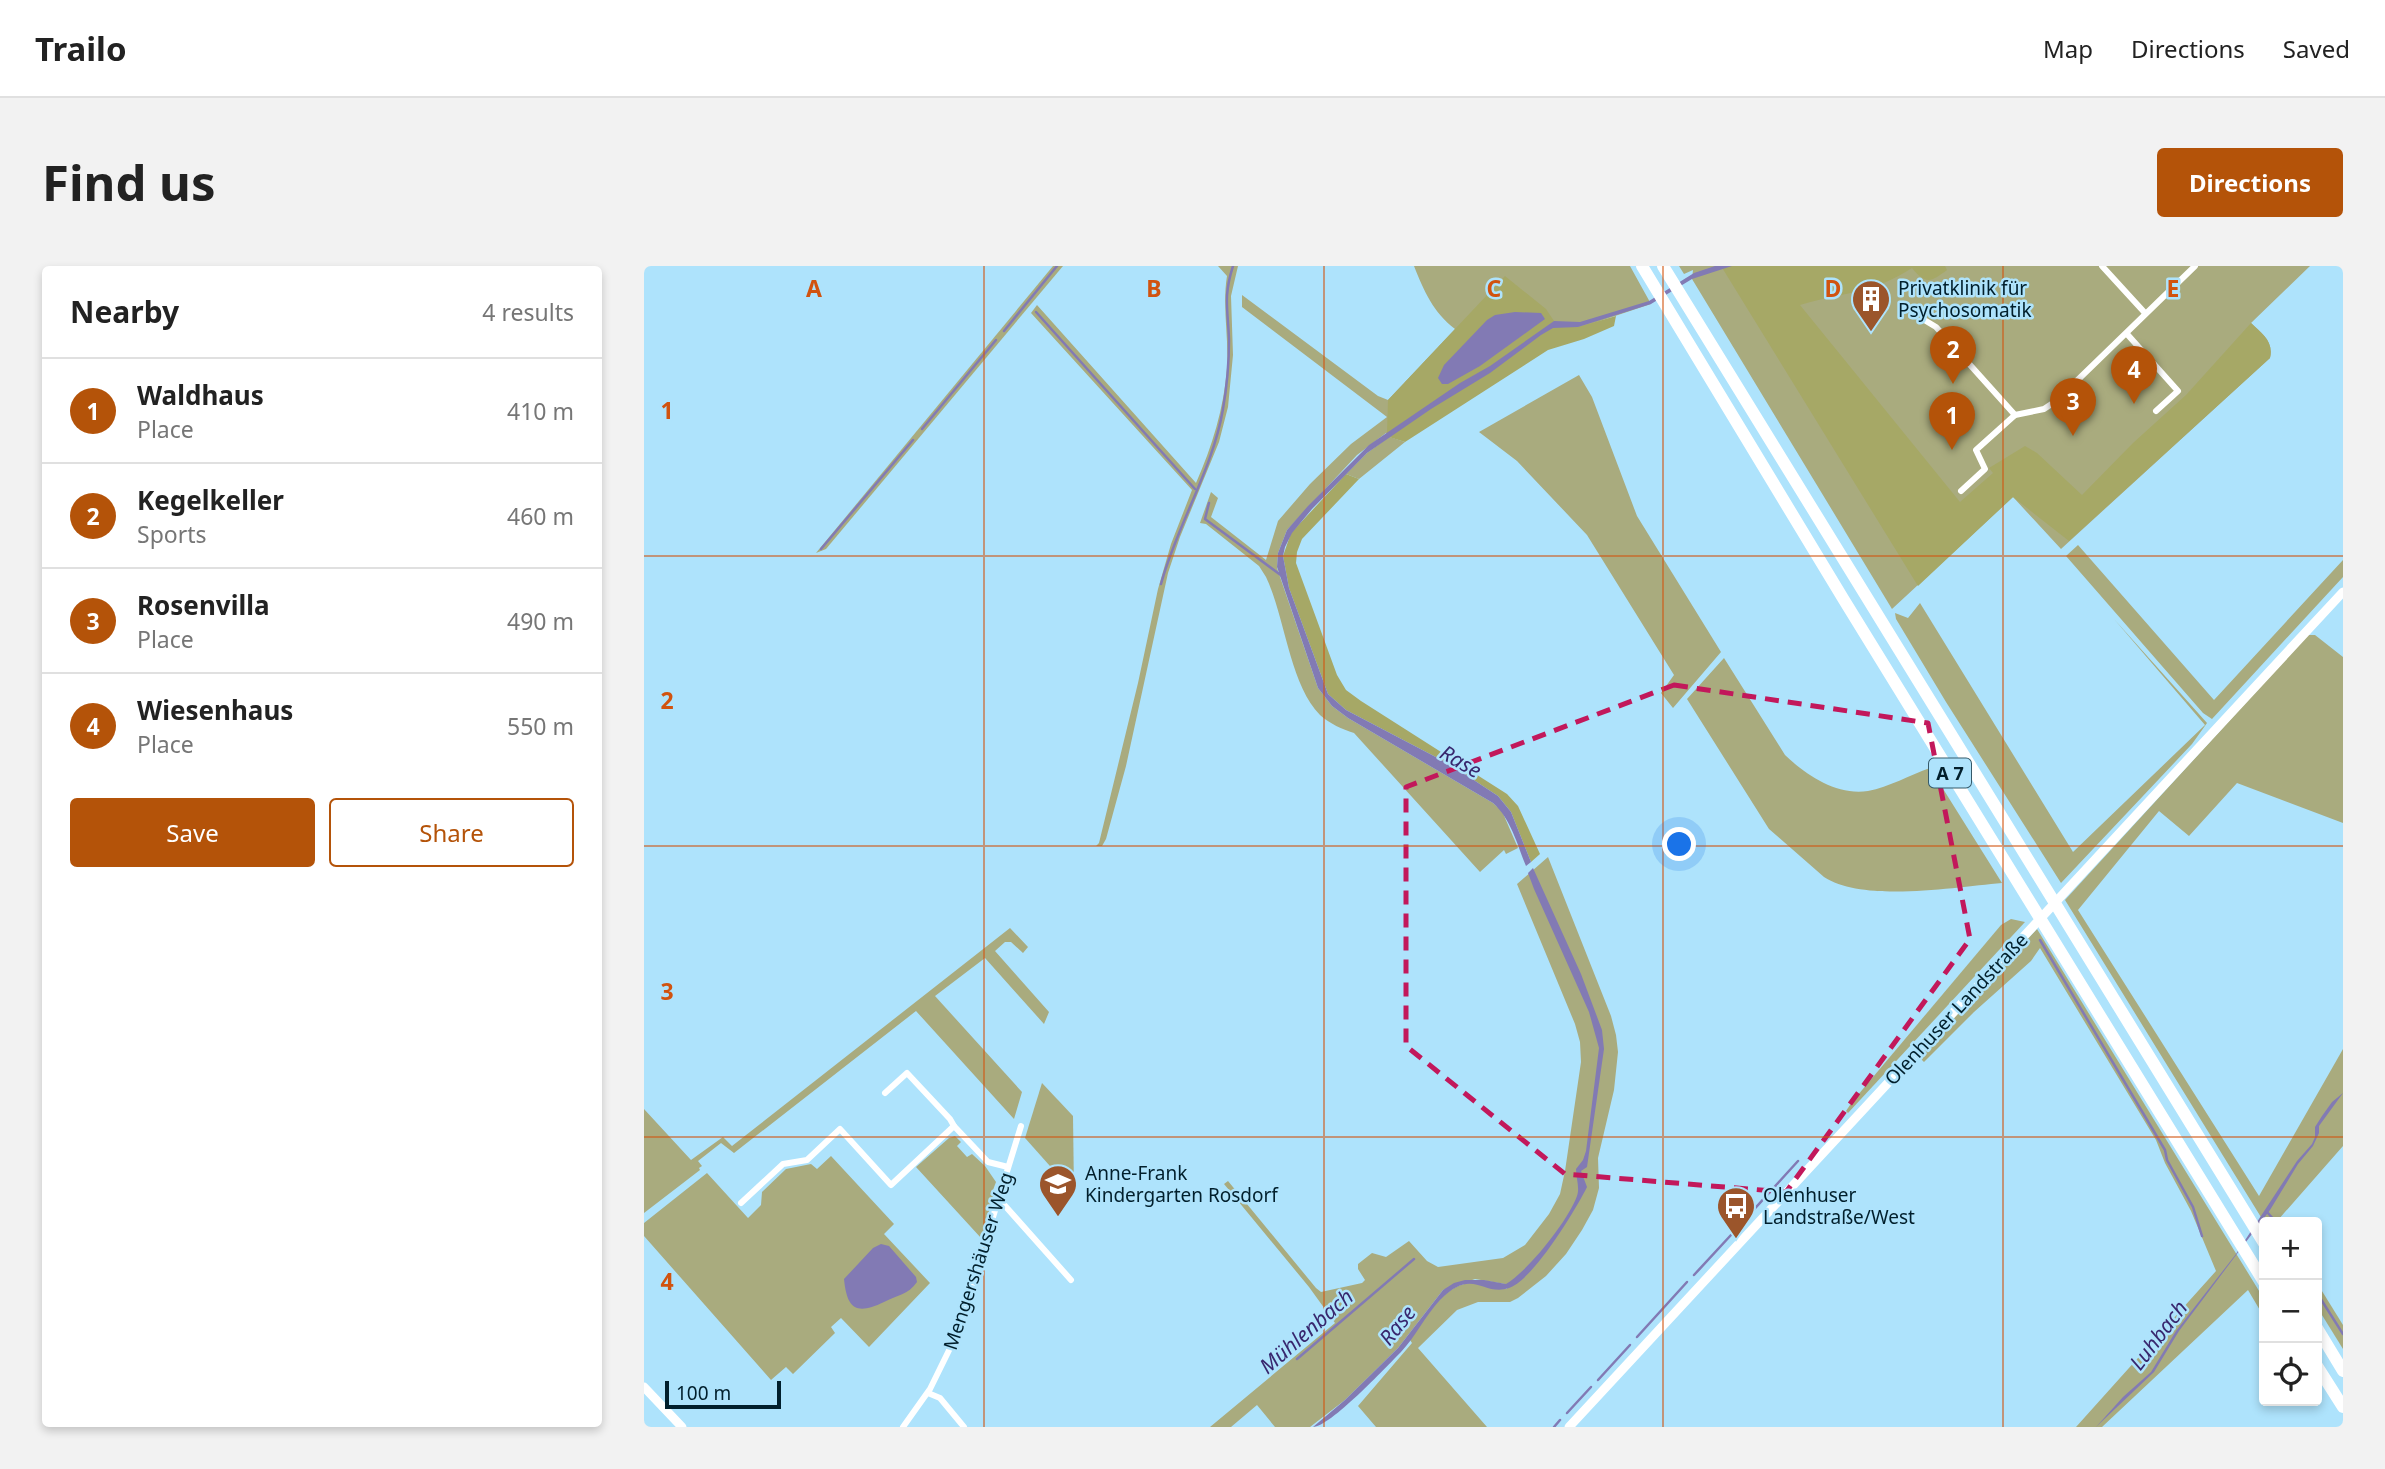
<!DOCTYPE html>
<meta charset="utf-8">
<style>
body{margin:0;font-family:"Noto Sans",sans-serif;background:#f2f2f2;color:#222}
.controls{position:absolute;right:21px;bottom:21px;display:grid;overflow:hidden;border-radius:7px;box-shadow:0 4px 10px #0003}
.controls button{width:63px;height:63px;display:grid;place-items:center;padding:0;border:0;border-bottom:2px solid #e0e0e0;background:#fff;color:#222;font:35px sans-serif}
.scale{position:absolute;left:21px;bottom:18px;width:116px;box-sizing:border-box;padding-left:7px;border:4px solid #011f2c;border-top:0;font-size:19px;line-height:24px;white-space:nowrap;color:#011f2c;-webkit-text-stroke:5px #aee3fc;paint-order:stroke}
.you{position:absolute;left:1036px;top:579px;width:24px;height:24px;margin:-18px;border:5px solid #fff;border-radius:50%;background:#1a73e8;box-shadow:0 0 0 10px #1a73e833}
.badge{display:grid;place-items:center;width:46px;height:46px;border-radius:50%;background:#b45309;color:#fff;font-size:23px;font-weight:700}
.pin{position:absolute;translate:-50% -58px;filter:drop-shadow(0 2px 4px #0008)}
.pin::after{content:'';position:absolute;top:37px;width:24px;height:21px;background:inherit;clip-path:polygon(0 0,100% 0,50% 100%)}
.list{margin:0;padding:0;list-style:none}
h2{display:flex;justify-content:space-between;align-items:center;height:91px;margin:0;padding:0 28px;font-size:30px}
h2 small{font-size:23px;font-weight:400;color:#767676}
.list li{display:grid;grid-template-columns:46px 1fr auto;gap:21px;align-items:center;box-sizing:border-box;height:105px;padding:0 28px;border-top:2px solid #e0e0e0}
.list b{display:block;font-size:26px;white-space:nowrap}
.list p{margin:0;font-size:23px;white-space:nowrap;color:#767676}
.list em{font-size:23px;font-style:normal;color:#767676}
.actions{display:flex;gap:14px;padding:21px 28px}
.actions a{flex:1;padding:16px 0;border:2px solid #b45309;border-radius:7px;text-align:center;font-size:24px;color:#b45309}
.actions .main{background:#b45309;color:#fff}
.icon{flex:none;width:38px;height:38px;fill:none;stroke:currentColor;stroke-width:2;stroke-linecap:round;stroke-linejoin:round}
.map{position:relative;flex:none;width:1699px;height:1161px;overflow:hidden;border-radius:7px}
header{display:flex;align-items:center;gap:42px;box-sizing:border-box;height:98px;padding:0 35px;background:#fff;border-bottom:2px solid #e0e0e0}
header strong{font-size:33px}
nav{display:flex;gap:38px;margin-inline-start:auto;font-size:24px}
.intro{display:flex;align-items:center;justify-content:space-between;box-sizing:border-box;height:168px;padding:0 42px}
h1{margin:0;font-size:49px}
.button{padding:18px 32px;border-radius:7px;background:#b45309;color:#fff;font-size:24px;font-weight:700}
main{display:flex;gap:42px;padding:0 42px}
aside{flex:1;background:#fff;border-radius:7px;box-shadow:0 4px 10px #0003}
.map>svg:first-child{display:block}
.green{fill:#a9ab7e}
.forest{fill:#a6a866}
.water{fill:#827ab4}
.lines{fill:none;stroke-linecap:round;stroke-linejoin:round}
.stream{stroke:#827ab4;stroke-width:2.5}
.street{stroke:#fff;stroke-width:6}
.secondary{stroke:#fff;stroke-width:9}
.highway{stroke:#fff;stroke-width:12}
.marked{fill:none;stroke:#c2185b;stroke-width:5;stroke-dasharray:14 9;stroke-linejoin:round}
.grid{fill:none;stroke:#d1530f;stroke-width:2;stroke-opacity:0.55}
.labels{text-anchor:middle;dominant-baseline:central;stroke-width:5;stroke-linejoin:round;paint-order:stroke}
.shield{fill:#aee3fc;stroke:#355a6a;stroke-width:2}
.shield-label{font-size:18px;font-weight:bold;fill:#011f2c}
.poi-label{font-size:19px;fill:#011f2c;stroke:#aee3fc;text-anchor:start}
.street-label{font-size:19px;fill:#011f2c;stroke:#aee3fc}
.water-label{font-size:21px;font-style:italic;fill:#38276e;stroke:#aee3fc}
.grid-label{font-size:23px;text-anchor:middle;font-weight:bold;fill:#d1530f;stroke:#aee3fc;stroke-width:5;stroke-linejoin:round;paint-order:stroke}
</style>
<header>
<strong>Trailo</strong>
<nav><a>Map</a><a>Directions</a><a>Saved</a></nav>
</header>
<div class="intro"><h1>Find us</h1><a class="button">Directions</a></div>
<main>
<aside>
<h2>Nearby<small>4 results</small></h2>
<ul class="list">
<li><span class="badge">1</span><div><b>Waldhaus</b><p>Place</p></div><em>410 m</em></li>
<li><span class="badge">2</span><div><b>Kegelkeller</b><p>Sports</p></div><em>460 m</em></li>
<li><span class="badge">3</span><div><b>Rosenvilla</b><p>Place</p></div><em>490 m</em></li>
<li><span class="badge">4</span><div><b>Wiesenhaus</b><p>Place</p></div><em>550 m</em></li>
</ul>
<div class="actions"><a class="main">Save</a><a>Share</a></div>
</aside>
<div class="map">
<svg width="1699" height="1161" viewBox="0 0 1699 1161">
<rect width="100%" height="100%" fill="#aee3fc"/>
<g class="green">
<path d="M409,0H419L182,283L172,287Z"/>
<path d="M574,0H594L587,30L589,89L584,141L575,176L536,271L524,307L482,500L462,573L458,580H452L455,577L494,417L514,323L527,278L548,224L387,47L393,39L552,217C568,181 580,142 583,102C585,71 578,41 583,10Z"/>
<path d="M770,0H986L1007,38L944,59L746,171L761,176L715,213L702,208L723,187L745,171L742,167L713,189L643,264L634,287L633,302L674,422L688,440L704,452L849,537L858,545L874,582L862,588L860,584L836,606L710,467C698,463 686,458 676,449C646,419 641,351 622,311L615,300L562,258L556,257L567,226L574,232L567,251L622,294L634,255L666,218L707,178L743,151L598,41V29L734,130L744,134L811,63C789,46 780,25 770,0Z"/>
<path d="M1035,0H1666L1607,57C1618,67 1630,76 1626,92L1417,283L1369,231L1248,343L1048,13L1049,4L1040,8Z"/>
<path d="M935,109L948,131L993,250L1077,386L1029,442L1017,427L1030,409L943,269L873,195L835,166Z"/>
<path d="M1434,279L1570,434L1699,294V311L1568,453L1559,447L1422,290Z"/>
<path d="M1276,337L1429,586L1561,459L1470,353L1563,457L1548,478L1417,617L1302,436L1252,353L1251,347L1264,352Z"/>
<path d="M1664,369H1671L1699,391V557L1593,517L1545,570L1515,545L1434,644L1615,930L1699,783V880L1634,954L1635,956H1620L1421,634Z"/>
<path d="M1080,392L1141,489C1162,509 1193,530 1224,525C1245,521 1266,509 1286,502L1358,617C1310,621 1220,637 1180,611L1125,563L1043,433Z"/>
<path d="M904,591L967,750L972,769L974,786L970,824L954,892L955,922L949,944L938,964L922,988L902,1010L874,1032L866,1036H834L813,1044L774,1082L843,1161H732L714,1140L768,1077L766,1074C780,1055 798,1020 825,1017C838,1016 850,1024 863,1023L861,1018L831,1013L799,1024L754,1082L701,1134L666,1161H631L613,1139L587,1161H566L691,1057L665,1021L580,918L584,915L672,1022L677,1026L718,1017L721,1014L714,1003V998L728,987L742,991L765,975L783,995L794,1001L859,992L881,979L905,948L916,928L921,905L937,796L936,776L931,758L873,618Z"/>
<path d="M1367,653L1381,656L1204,847L1202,845L1208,836L1357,659Z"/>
<path d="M366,662L384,681L379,687L367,676H361L351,685L405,746L400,758L341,692L291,730L378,826L370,853L272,745L90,887L77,877L54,895L58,900L55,902L56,904L0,947V843L47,894L79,871L88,880Z"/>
<path d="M1393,663L1620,1033V1051L1604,1024L1458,1161H1432L1572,1005L1547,945L1521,897L1512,874L1396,682L1387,695L1330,746L1280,796L1274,790Z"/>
<path d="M398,817L429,850L430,927L381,872Z"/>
<path d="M311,870L317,876L313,880L323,891L328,888L341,900L352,916L349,924L351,925L337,972L272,901L305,872Z"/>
<path d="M187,890L250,958L240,968L286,1017L225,1081L197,1052L187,1061L191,1067L149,1108L142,1101L127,1114L0,970V957L63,907L104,952L117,939L118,926L142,903L167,898L173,903Z"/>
<path d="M1673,1017L1699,1059V1083L1673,1041Z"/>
</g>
<g class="forest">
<path d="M1077,0H1301L1303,4C1287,16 1282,19 1268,2C1228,28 1199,26 1156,39L1316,236L1349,207L1345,202L1381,180L1393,187L1438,229L1489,177L1542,129L1607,57C1618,68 1630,75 1626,92L1425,275L1369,231L1274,320Z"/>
<path d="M861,10L902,43L910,55L909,61H934L972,50L970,60L940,73L904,84L761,176L745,171L743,167L744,134Z"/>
<path d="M702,208L715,213L658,273L653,286L652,297L693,409L702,424L717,435L863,528L874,540L896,588L887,596L867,546L854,530L807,499L702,444L684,428L645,322L639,290L647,267Z"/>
</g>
<g class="water">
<path d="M1071,0H1088L1048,13L1007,38L934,61L909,62L897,69L846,107L787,143L723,187L668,243L648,267L641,281L639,290L645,322L684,428L702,444L807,499L854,530L867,546L887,596L882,600C873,578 867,553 849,537L704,452L688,440L674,422L633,301L634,287L643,264L664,240L725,179L816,117L846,100L910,55L936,56L1005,35L1050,7Z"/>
<path d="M871,46L897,47L901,53L836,100L804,118H798L794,112L800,99L843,54L851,49Z"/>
<path d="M889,602L937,708L958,764L960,783L943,901L937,905L943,921C931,945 889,1014 865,1022C839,1031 829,1000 796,1034C781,1050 772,1070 757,1086C742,1101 686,1161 669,1161L701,1134L754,1082L799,1024L810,1017L821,1014H840L862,1018C884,1005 924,955 933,930C936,922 932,912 932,903L939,894L942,885L955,782L945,746L890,623L884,607Z"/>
<path d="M1699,827L1675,860V867L1669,880L1654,898L1626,944L1535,1065L1510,1106L1452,1161L1479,1131L1507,1106L1532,1065L1592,988L1653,895L1668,878L1671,871V861L1678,850L1688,836Z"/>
<path d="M237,978L245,980L272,1011L273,1016C264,1029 253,1029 240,1036C213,1049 203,1044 200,1013L229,982Z"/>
</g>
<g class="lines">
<g class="stream">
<path d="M392,46L551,223"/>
<path d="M360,65L413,0"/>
<path d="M278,163L352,74"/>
<path d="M565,237L561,253L638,310"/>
<path d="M177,283L269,174"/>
<path d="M517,318C533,259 569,203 579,143C583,120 585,97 585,74C584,43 579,31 589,0"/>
<path d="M1396,674L1521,884L1523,894L1549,941L1558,970"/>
<path d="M1623,946L1632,956"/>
<path d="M1094,961L1154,895"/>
<path d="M1050,1009L1087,969"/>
<path d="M1673,1027L1699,1068"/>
<path d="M993,1071L1043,1016"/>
<path d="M653,1093L770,993"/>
<path d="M954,1114L986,1079"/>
<path d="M923,1147L947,1121"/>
<path d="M910,1161L916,1154"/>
</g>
<g class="street">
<path d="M1458,0L1501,47"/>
<path d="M1282,55L1292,61L1371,149"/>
<path d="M1483,68L1534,125L1512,145"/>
<path d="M1317,225L1341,203L1332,184L1371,149L1400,143L1412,135L1551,0"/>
<path d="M241,827L263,807L306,853L310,860"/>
<path d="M355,933L427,1014"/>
<path d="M97,937L139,898L163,894L196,863L247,919L310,860L344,896L364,901"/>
<path d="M284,1127L296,1132L320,1161"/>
<path d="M259,1161L286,1123L313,1068L377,860"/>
</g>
<g class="secondary">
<path d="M0,1121L38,1161"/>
<path d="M925,1161L1699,326"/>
</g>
<g class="highway">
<path d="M998,0L1200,334L1620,1016"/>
<path d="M1019,0L1620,977"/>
<path d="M1673,1062L1699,1105"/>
<path d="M1673,1100L1699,1141"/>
</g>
</g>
<path class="marked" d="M1030,419L1284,457L1326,673L1142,926L921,908L762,780V521Z"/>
<path class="grid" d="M340,0V1161M680,0V1161M1019,0V1161M1359,0V1161M0,290H1699M0,580H1699M0,871H1699"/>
<defs>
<symbol id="building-pin" viewBox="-11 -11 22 30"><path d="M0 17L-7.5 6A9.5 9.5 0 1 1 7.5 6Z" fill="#9b552b" stroke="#aee3fc"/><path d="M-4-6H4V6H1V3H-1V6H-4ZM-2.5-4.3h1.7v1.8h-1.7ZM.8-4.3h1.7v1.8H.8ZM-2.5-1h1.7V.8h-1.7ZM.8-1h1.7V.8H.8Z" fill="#fff"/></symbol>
<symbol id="school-pin" viewBox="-11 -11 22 30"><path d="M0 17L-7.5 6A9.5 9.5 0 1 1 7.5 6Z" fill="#9b552b" stroke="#aee3fc"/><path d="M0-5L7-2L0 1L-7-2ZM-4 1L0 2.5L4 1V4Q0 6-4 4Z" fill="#fff"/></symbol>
<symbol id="bus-pin" viewBox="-11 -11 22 30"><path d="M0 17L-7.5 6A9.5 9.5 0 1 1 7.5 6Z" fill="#9b552b" stroke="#aee3fc"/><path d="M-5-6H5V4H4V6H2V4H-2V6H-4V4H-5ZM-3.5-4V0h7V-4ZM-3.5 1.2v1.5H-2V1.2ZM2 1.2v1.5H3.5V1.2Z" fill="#fff"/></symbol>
</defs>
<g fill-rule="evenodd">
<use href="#building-pin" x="1205" y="11" width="44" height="60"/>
<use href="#school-pin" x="392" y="896" width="44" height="60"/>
<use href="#bus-pin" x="1070" y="918" width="44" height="60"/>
</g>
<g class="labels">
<rect class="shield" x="1285" y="492.5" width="42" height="29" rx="5"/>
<g class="shield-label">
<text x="1306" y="507">A 7</text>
</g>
<g class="poi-label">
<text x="1254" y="22">Privatklinik für<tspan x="1254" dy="22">Psychosomatik</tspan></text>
<text x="441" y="907">Anne-Frank<tspan x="441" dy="22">Kindergarten Rosdorf</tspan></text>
<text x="1119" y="929">Olenhuser<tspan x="1119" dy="22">Landstraße/West</tspan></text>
</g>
<g class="street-label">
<text transform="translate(1312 743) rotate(-47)">Olenhuser Landstraße</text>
<text transform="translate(334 995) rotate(-72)">Mengershäuser Weg</text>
</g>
<g class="water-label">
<text transform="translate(817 495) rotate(30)">Rase</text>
<text transform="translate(753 1059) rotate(-51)">Rase</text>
<text transform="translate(662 1065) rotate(-41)">Mühlenbach</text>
<text transform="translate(1514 1069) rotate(-53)">Luhbach</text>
</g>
</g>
<g class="grid-label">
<text x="170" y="31">A</text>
<text x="510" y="31">B</text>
<text x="850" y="31">C</text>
<text x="1189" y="31">D</text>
<text x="1529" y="31">E</text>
<text x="23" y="153">1</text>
<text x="23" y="443">2</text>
<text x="23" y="734">3</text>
<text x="23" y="1024">4</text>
</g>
</svg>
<div class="controls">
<button>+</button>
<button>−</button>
<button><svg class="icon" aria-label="locate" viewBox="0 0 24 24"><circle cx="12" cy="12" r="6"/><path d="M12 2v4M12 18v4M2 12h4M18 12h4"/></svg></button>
</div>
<div class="scale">100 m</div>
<div class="you"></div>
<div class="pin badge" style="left:1308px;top:184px">1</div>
<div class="pin badge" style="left:1309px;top:118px">2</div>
<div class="pin badge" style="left:1429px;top:170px">3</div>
<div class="pin badge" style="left:1490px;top:138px">4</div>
</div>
</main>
